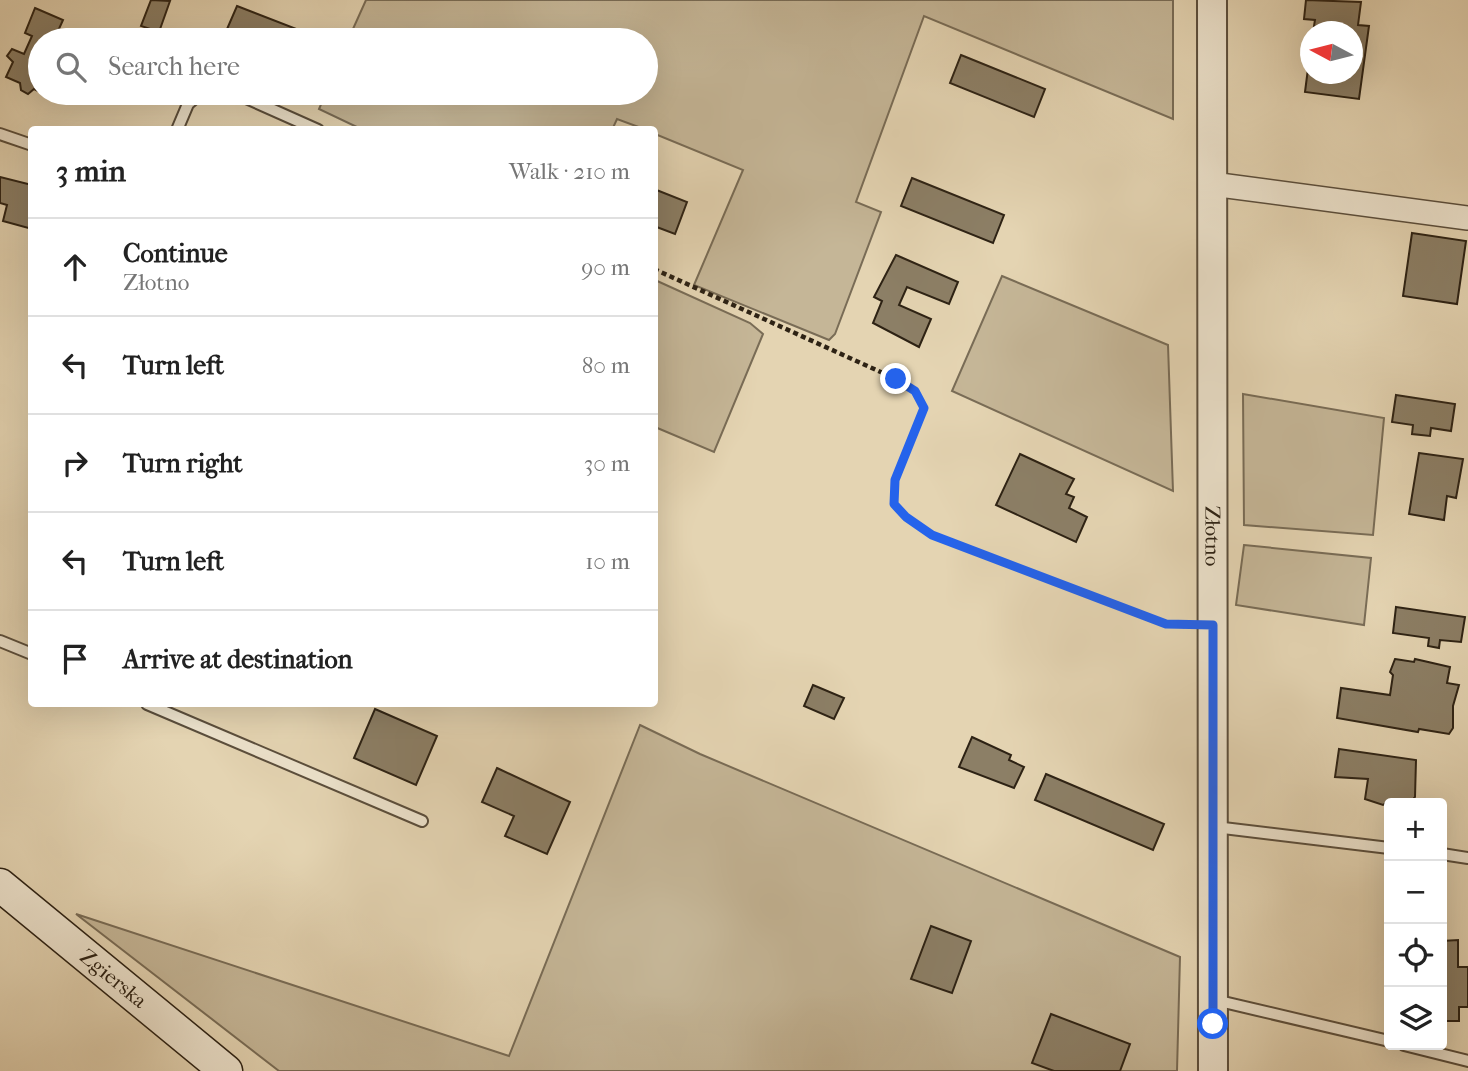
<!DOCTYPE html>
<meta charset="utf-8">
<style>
body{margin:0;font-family:"IM FELL French Canon",serif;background:#f6f6f6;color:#222}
.controls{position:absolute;right:21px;bottom:21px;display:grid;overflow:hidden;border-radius:7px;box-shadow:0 7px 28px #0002}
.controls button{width:63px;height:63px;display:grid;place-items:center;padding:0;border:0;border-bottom:2px solid #e0e0e0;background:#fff;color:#222;font:35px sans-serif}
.compass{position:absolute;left:1300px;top:21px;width:63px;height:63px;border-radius:50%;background:#fff;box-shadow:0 7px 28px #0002;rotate:277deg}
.stop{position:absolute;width:21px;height:21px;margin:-16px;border:5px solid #2563eb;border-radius:50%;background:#fff}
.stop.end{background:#2563eb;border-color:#fff;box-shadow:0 2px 7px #0008}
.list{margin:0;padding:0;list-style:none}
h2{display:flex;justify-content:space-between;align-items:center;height:91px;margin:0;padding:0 28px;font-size:30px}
h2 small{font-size:23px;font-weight:400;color:#767676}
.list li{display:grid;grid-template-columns:46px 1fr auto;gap:21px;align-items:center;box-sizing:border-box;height:98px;padding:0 28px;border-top:2px solid #e0e0e0}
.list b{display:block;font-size:26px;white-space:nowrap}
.list p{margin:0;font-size:23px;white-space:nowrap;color:#767676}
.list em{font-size:23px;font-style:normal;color:#767676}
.icon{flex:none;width:38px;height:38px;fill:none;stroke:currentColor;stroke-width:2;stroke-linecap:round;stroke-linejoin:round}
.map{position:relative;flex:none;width:1468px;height:1071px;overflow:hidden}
.search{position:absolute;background:#fff;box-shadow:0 7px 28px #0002;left:28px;top:28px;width:630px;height:77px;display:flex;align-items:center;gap:18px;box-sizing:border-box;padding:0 24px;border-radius:38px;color:#767676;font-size:26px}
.panel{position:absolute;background:#fff;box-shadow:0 7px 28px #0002;left:28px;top:126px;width:630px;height:581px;border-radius:7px}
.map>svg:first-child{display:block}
.green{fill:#c5b697;stroke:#796c56;stroke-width:2}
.building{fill:#8c7f66;stroke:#2d2214;stroke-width:2}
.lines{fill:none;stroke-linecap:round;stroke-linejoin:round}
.service-casing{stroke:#5b4e3c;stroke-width:14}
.minor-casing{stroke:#5b4e3c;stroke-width:26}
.tertiary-casing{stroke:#5b4e3c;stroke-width:32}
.secondary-casing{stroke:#2d2214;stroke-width:35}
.path{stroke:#2d2214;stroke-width:4.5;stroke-dasharray:5 3.5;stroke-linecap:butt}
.service{stroke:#ede3cd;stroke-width:10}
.minor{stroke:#ede3cd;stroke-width:23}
.tertiary{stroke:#ede3cd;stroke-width:28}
.secondary{stroke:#ede3cd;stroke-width:32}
.route{stroke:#2563eb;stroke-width:9}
.labels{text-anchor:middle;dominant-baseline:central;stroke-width:5;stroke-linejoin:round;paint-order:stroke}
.street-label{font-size:21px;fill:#2d2214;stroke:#ede3cd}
</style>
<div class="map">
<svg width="1468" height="1071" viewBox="0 0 1468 1071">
<rect width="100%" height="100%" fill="#e4d4b2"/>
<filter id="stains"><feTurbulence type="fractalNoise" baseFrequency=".00286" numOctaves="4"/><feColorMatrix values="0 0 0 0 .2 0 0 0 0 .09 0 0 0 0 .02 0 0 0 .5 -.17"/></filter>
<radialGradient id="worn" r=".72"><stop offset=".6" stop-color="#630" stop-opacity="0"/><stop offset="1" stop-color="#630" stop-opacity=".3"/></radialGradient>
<g class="green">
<path d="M366,0H1173V119L924,16L856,202L881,212L835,334L829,340L694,285L743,170L655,134L654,130L644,129L617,119L612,130L361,129L319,109L326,93H646V40H348Z"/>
<path d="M1002,276L1168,345L1173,491L952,391Z"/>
<path d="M655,280L750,323L763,334L714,452L655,427Z"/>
<path d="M1243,394L1384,418L1373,535L1244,525Z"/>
<path d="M1244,545L1371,558L1364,625L1236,605Z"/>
<path d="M640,725L700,754L1180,957L1177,1071H279L76,914L509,1056Z"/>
</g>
<g class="building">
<path d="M151,0L170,1L159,32L141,26Z"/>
<path d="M1306,0L1361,2L1358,25L1369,26L1359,99L1305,92L1310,53V74H1352V32H1313L1315,20L1304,19Z"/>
<path d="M237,6L299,30L294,40H234L224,36Z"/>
<path d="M35,8L63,20L54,40H40V92L34,89L28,94L21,90L20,83L6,77L13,62L7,56L12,49L24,54L32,36L25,33Z"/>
<path d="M961,55L1045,89L1034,117L950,83Z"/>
<path d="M41,93H66L67,96L60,101Z"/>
<path d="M0,177L32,185V229L3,221L7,205L0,203Z"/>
<path d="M912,178L1004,215L993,243L901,206Z"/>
<path d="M654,189L687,202L675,234L654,226Z"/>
<path d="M1412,233L1466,241L1457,304L1403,296Z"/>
<path d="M896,255L958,282L949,304L907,287L899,305L931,319L919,347L873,323L882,301L874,297Z"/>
<path d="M1396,395L1455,404L1451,431L1431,428L1430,436L1412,434L1413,425L1392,422Z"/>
<path d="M1419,453L1463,459L1456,498L1447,496L1444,520L1409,514Z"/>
<path d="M1020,454L1074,479L1066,494L1074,497L1069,508L1087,517L1076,542L996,505Z"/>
<path d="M1396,607L1465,617L1461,642L1440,640L1439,648L1428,646L1429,638L1393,633Z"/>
<path d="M1395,659L1414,662L1415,659L1450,667L1447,683L1459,685L1453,706V728L1449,734L1419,729L1418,732L1337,718L1341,688L1390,695L1393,675L1390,672Z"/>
<path d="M813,685L844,698L834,719L804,706Z"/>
<path d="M375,709L437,736L416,785L354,758Z"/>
<path d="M972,737L1011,755L1009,760L1024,767L1014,788L959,767Z"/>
<path d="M1339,749L1416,760L1415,797L1410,803L1387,802L1383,805L1365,799L1368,779L1335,777Z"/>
<path d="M497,768L570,802L547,854L505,836L514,816L482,802Z"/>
<path d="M1046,774L1164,824L1153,850L1035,800Z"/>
<path d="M931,926L971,941L952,993L911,979Z"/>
<path d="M1458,940V967H1468V1007H1459V1021H1442V941Z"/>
<path d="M1051,1014L1130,1044L1120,1071H1054L1032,1063Z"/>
</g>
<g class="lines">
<defs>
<g id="service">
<path d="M235,93L318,130"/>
<path d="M177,130L188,104L201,93"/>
<path d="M0,134L32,145"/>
<path d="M0,641L32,654"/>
<path d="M147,704L422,821"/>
<path d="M1215,827L1389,848"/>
<path d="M1442,854L1468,858"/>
<path d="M1215,1000L1389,1041"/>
<path d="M1404,1045L1468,1061"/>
</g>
<path id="minor" d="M1212,184L1468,218"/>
<g id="tertiary">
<path id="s1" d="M1212,0L1213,1071"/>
</g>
<g id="secondary">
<path id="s2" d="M0,885L226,1071"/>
</g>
</defs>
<use href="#service" class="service-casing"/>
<use href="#minor" class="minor-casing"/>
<use href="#tertiary" class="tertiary-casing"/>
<use href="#secondary" class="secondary-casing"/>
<path class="path" d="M654,269L896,379L915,391L924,409L895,480L894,504L906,517L932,535L1166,624L1185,626"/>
<use href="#service" class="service"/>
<use href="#minor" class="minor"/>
<use href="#tertiary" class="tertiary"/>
<use href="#secondary" class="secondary"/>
</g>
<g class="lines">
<path class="route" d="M896,379L915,391L924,408L895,480L894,504L906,517L932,535L1166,624L1213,625V1024"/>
</g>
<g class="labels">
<g class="street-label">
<text stroke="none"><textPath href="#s1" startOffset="536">Złotno</textPath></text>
<text stroke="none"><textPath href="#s2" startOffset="147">Zgierska</textPath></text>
</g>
</g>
<rect width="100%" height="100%" filter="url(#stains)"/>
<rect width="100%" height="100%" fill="url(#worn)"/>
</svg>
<div class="controls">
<button>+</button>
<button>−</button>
<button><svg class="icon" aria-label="locate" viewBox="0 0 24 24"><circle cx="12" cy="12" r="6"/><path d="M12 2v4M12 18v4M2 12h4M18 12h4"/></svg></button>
<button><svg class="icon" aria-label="layers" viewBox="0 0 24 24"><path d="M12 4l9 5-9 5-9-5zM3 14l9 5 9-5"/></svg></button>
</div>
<svg class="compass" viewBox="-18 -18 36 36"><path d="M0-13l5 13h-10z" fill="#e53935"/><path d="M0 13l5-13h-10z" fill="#767676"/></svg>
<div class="stop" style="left:1213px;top:1024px"></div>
<div class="stop end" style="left:896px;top:379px"></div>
<div class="search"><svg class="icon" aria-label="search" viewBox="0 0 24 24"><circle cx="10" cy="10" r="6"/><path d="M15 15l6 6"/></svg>Search here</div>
<section class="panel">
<h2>3 min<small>Walk · 210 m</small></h2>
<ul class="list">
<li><svg class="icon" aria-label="ahead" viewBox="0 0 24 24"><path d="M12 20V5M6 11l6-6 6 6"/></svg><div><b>Continue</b><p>Złotno</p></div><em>90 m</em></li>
<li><svg class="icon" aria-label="left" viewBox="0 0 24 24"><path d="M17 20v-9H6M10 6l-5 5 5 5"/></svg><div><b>Turn left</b></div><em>80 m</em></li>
<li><svg class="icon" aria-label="right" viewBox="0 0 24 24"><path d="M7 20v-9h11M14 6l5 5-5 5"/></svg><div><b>Turn right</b></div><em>30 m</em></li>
<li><svg class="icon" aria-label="left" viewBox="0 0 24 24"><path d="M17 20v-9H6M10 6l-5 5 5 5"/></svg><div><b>Turn left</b></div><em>10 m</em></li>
<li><svg class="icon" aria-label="arrive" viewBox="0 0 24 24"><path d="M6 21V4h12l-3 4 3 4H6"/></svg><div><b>Arrive at destination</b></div></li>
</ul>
</section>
</div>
